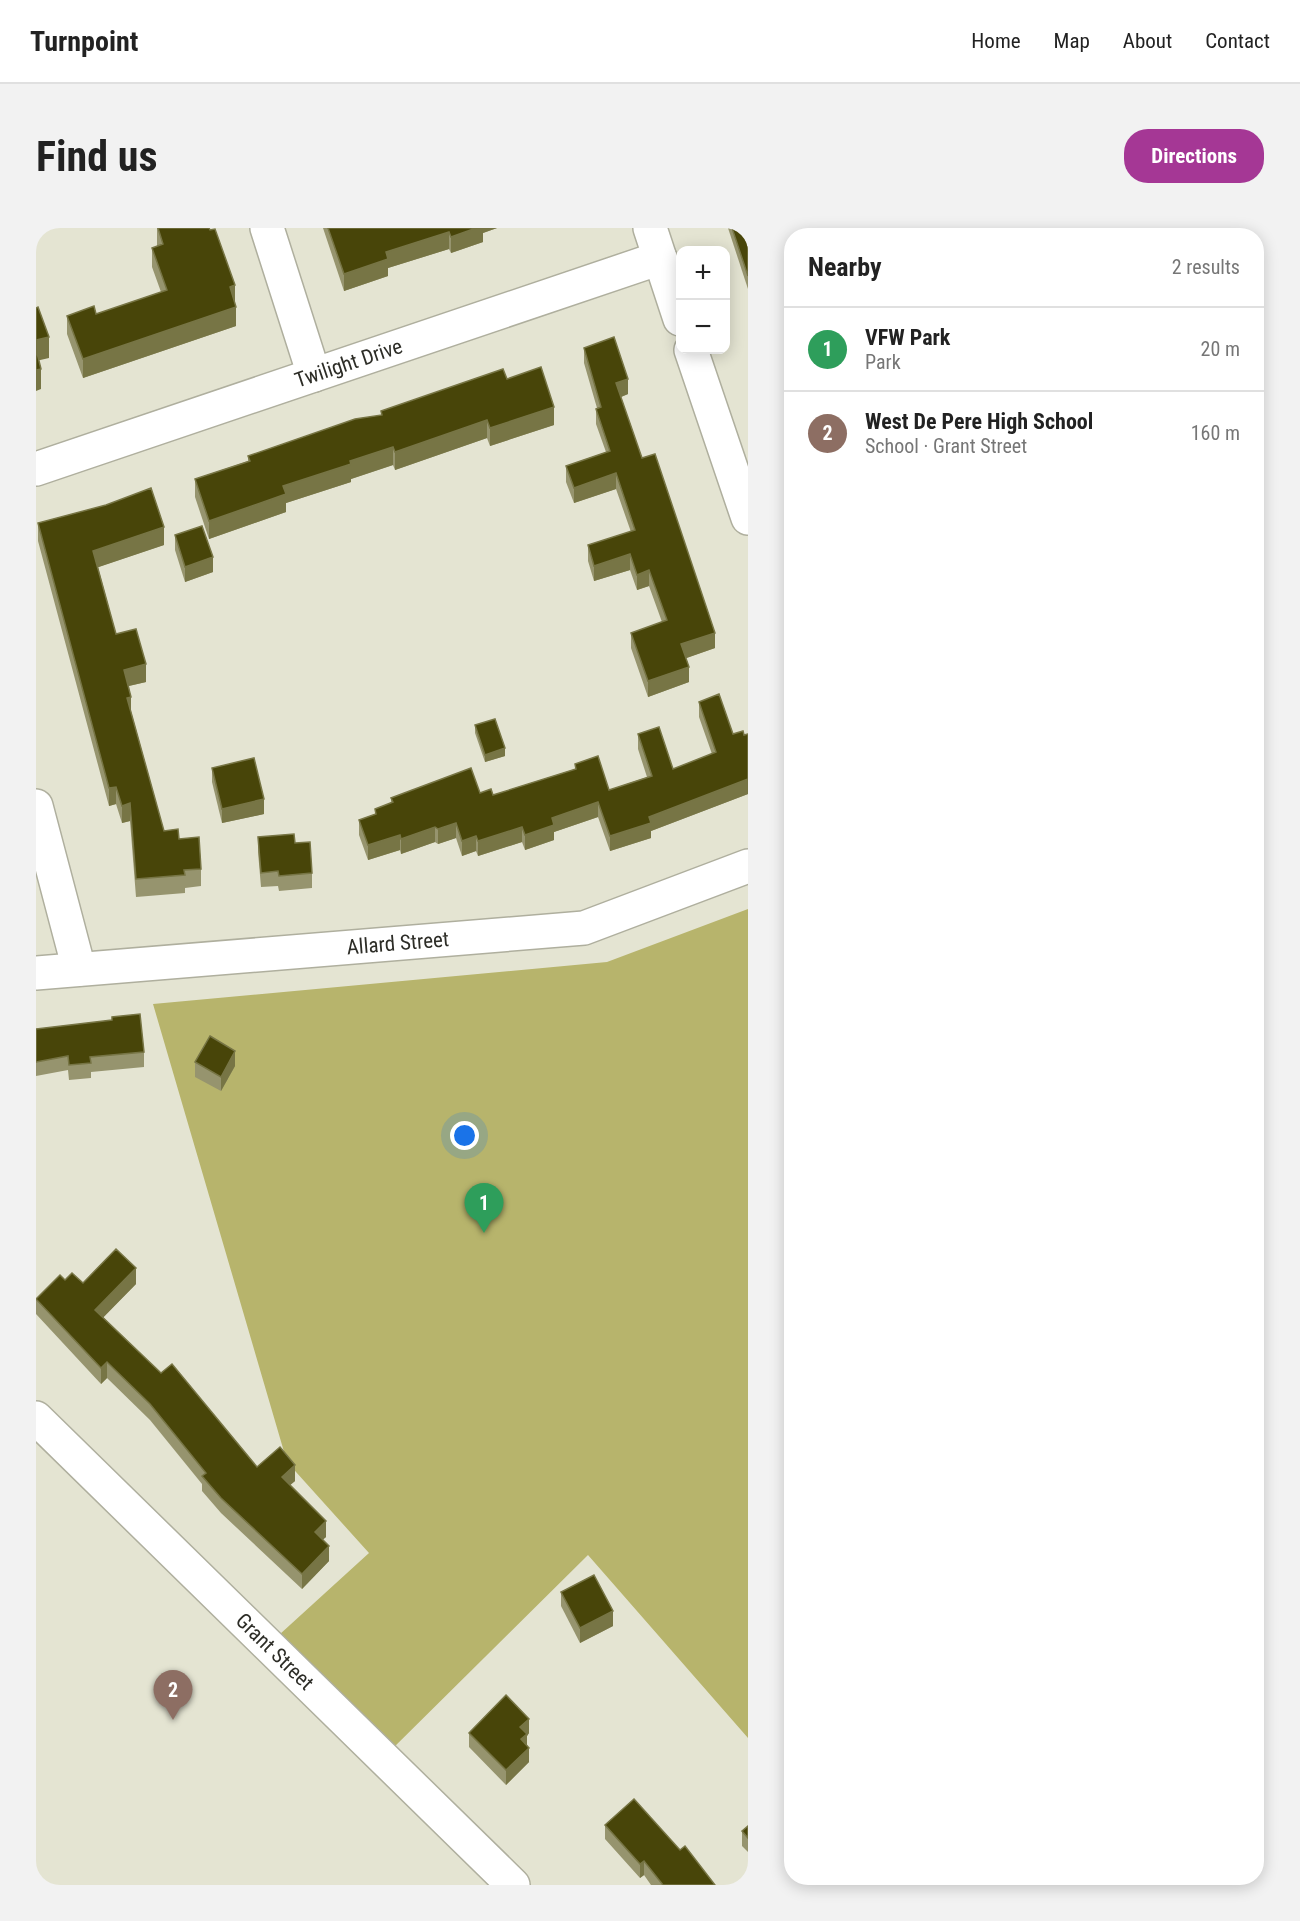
<!DOCTYPE html>
<meta charset="utf-8">
<style>
body{margin:0;font-family:"Roboto Condensed",sans-serif;background:#f2f2f2;color:#222}
.controls{position:absolute;right:18px;top:18px;display:grid;overflow:hidden;border-radius:12px;box-shadow:0 3px 15px #0003}
.controls button{width:54px;height:54px;display:grid;place-items:center;padding:0;border:0;border-bottom:2px solid #e0e0e0;background:#fff;color:#222;font:30px sans-serif}
.you{position:absolute;left:429px;top:908px;width:21px;height:21px;margin:-15px;border:4px solid #fff;border-radius:50%;background:#1a73e8;box-shadow:0 0 0 9px #1a73e833}
.badge{display:grid;place-items:center;width:39px;height:39px;border-radius:50%;background:#a53795;color:#fff;font-size:20px;font-weight:700}
.pin{position:absolute;translate:-50% -50px;filter:drop-shadow(0 2px 3px #0008)}
.pin::after{content:'';position:absolute;top:32px;width:21px;height:18px;background:inherit;clip-path:polygon(0 0,100% 0,50% 100%)}
.list{margin:0;padding:0;list-style:none}
h2{display:flex;justify-content:space-between;align-items:center;height:78px;margin:0;padding:0 24px;font-size:26px}
h2 small{font-size:20px;font-weight:400;color:#767676}
.list li{display:grid;grid-template-columns:39px 1fr auto;gap:18px;align-items:center;box-sizing:border-box;height:84px;padding:0 24px;border-top:2px solid #e0e0e0}
.list b{display:block;font-size:22px;white-space:nowrap}
.list p{margin:0;font-size:20px;white-space:nowrap;color:#767676}
.list em{font-size:20px;font-style:normal;color:#767676}
.map{position:relative;flex:none;width:712px;height:1657px;overflow:hidden;border-radius:24px}
header{display:flex;align-items:center;gap:36px;box-sizing:border-box;height:84px;padding:0 30px;background:#fff;border-bottom:2px solid #e0e0e0}
header strong{font-size:28px}
nav{display:flex;gap:33px;margin-inline-start:auto;font-size:21px}
.intro{display:flex;align-items:center;justify-content:space-between;box-sizing:border-box;height:144px;padding:0 36px}
h1{margin:0;font-size:42px}
.button{padding:15px 27px;border-radius:24px;background:#a53795;color:#fff;font-size:21px;font-weight:700}
main{display:flex;gap:36px;padding:0 36px}
aside{flex:1;background:#fff;border-radius:24px;box-shadow:0 3px 15px #0003}
.map>svg:first-child{display:block}
.green{fill:#b7b46c}
.lines{fill:none;stroke-linecap:round;stroke-linejoin:round}
.minor-casing{stroke:#afaf9e;stroke-width:36}
.minor{stroke:#fff;stroke-width:33}
.wall{fill:#96946e}
.shaded-wall{fill:#777545}
.building{fill:#484509;stroke:#777545;stroke-width:1.5}
.labels{text-anchor:middle;dominant-baseline:central;stroke-width:6;stroke-linejoin:round;paint-order:stroke}
.street-label{font-size:21px;fill:#2d2d27;stroke:#fff}
</style>
<header>
<strong>Turnpoint</strong>
<nav><a>Home</a><a>Map</a><a>About</a><a>Contact</a></nav>
</header>
<div class="intro"><h1>Find us</h1><a class="button">Directions</a></div>
<main>
<div class="map">
<svg width="712" height="1657" viewBox="0 0 712 1657">
<rect width="100%" height="100%" fill="#e4e4d2"/>
<path class="green" d="M712,681V1510L552,1327L347,1530L232,1417L333,1325L251,1234L117,776L571,734Z"/>
<g class="lines">
<defs>
<g id="minor">
<path d="M231,0L278,147"/>
<path d="M614,0L644,91"/>
<path d="M655,122L712,290"/>
<path id="s1" d="M0,241L624,30"/>
<path d="M0,578L43,741"/>
<path id="s2" d="M0,745L548,700L712,638"/>
<path id="s3" d="M0,1190L477,1657"/>
</g>
</defs>
<use href="#minor" class="minor-casing"/>
<use href="#minor" class="minor"/>
</g>
<g class="wall">
<path d="M121,0H173L199,75L200,98L47,150L31,106V88L60,86L125,64L116,39V20L121,19Z"/>
<path d="M287,0H461L447,5V14L415,25L413,21L352,40V48L308,63Z"/>
<path d="M692,0H712V61Z"/>
<path d="M548,120L592,166L585,169L606,230L679,420L650,430L653,454L612,469L595,420V405L626,394L613,358L601,362L594,342L558,353L552,333V317L595,304L580,261L538,275L530,254V238L570,224L560,196V181L561,180L548,135Z"/>
<path d="M471,151L518,197L454,218L451,210L359,242L357,237L315,251V254L250,275V284L173,311L159,269V251L212,233V228L345,187V183Z"/>
<path d="M2,295L128,317L62,339L80,406L110,454L93,458L95,483L128,603L143,611L165,641V658L149,660V665L100,669L94,593L86,595L80,576L73,578L2,313Z"/>
<path d="M139,307L177,344L149,354L139,322Z"/>
<path d="M663,474L697,506L708,507L712,506V566L615,603V610L574,623L562,589L518,604V612L489,622L486,614L442,628L440,623L426,628L420,610L402,616L399,614L365,626L364,622L332,632L323,607V592L339,586V581L355,575V570L444,565L457,567L539,541V536L573,562L611,549L602,521V506L637,541L676,526L663,489Z"/>
<path d="M439,497L469,528L449,534L439,505Z"/>
<path d="M176,540L228,586L186,595L176,554Z"/>
<path d="M222,609L259,615L276,645V660L243,663L242,658L225,659L222,624Z"/>
<path d="M0,801L108,824V839L55,844V850L33,852L32,842L0,848Z"/>
<path d="M159,834L199,838L185,863L159,849Z"/>
<path d="M29,1052L47,1055L100,1056L67,1089L221,1239L259,1253L254,1257L290,1309L287,1311L293,1333L266,1361L185,1285L166,1263V1256L114,1192L71,1150L65,1156L0,1086V1071Z"/>
<path d="M525,1364L577,1398L544,1415L525,1378Z"/>
<path d="M433,1505H493L491,1508V1517L493,1534L470,1557L433,1519Z"/>
<path d="M569,1597L644,1622L679,1657H615L608,1647L604,1650L569,1611Z"/>
<path d="M712,1598V1624L706,1618V1603Z"/>
</g>
<g class="shaded-wall">
<path d="M440,0H461L447,5V14L415,25V9Z"/>
<path d="M413,4V21L352,40V48L308,63V46L350,24Z"/>
<path d="M199,57V76L194,59Z"/>
<path d="M200,79V98L47,150V131Z"/>
<path d="M13,109V130L0,133V112Z"/>
<path d="M5,141V161L0,163V142Z"/>
<path d="M592,151V166L580,171V155Z"/>
<path d="M518,179V197L454,218V200Z"/>
<path d="M451,192V210L359,242V224Z"/>
<path d="M357,219V237L315,251V254L250,275V284L173,311V293L247,258L314,233Z"/>
<path d="M580,245V261L538,275V260Z"/>
<path d="M128,299V317L57,341V323Z"/>
<path d="M594,326V342L558,353V338Z"/>
<path d="M177,329V344L149,354V339Z"/>
<path d="M613,342V358L601,362V347Z"/>
<path d="M679,405V420L645,432V416Z"/>
<path d="M110,436V454L88,459V442Z"/>
<path d="M653,439V454L612,469V453Z"/>
<path d="M95,469V487L91,470Z"/>
<path d="M469,520V528L449,534V527Z"/>
<path d="M712,551V566L615,603V610L574,623V608L613,589Z"/>
<path d="M80,559V576L73,578V560Z"/>
<path d="M228,571V586L186,595V581Z"/>
<path d="M562,574V589L518,604V612L489,622V607L516,590Z"/>
<path d="M94,575V593L86,595V578Z"/>
<path d="M420,595V610L402,616V601Z"/>
<path d="M399,599V614L365,626V611Z"/>
<path d="M486,599V614L442,628V613Z"/>
<path d="M364,607V622L332,632V617Z"/>
<path d="M440,608V623L426,628V613Z"/>
<path d="M199,823V838L185,863V849Z"/>
<path d="M100,1040V1056L59,1098V1082Z"/>
<path d="M71,1134V1150L65,1156V1140Z"/>
<path d="M259,1237V1253L246,1264V1249Z"/>
<path d="M290,1293V1309L279,1319V1304Z"/>
<path d="M293,1318V1333L266,1361V1346Z"/>
<path d="M577,1383V1398L544,1415V1400Z"/>
<path d="M493,1491V1505L491,1508V1520L485,1526L484,1499Z"/>
<path d="M493,1520V1534L470,1557V1542Z"/>
<path d="M608,1633V1647L604,1650V1636Z"/>
</g>
<g class="building">
<path d="M122,0H173L174,2L179,1L199,57L194,59L200,79L47,131L31,88L58,78L60,86L131,62L116,20L127,16Z"/>
<path d="M292,0H440L415,9L413,4L350,24L352,31L308,46Z"/>
<path d="M696,0H712V48Z"/>
<path d="M2,79L13,109L0,112V80Z"/>
<path d="M578,109L592,151L580,155L606,230L619,226L679,405L645,416L653,439L612,453L595,405L631,392L613,342L601,347L594,326L558,338L552,317L599,302L580,245L538,260L530,238L574,223L560,181L565,179L548,120Z"/>
<path d="M0,121L5,141L0,142Z"/>
<path d="M505,139L518,179L454,200L451,192L359,224L357,219L314,233L315,236L247,258L250,266L173,293L159,251L214,233L212,228L319,191L346,187L345,183L467,141L471,151Z"/>
<path d="M115,260L128,299L57,323L80,406L100,401L110,436L88,442L95,469L91,470L128,603L142,601L143,611L163,609L165,641L148,642L149,647L100,651L94,575L86,578L80,559L73,560L2,295L70,277Z"/>
<path d="M166,298L177,329L149,339L139,307Z"/>
<path d="M683,466L697,506L707,503L708,507L712,506V551L613,589L615,595L574,608L562,574L516,590L518,597L489,607L486,599L442,613L440,608L426,613L420,595L402,601L399,599L365,611L364,607L332,617L323,592L340,586L339,581L357,574L355,570L435,540L444,565L455,561L457,567L540,541L539,536L562,528L573,562L616,548L602,506L623,499L637,541L680,524L663,474Z"/>
<path d="M459,491L469,520L449,527L439,497Z"/>
<path d="M218,530L228,571L186,581L176,540Z"/>
<path d="M258,606L259,615L274,614L276,645L243,648L242,643L225,645L222,609Z"/>
<path d="M104,786L108,824L54,829L55,835L33,837L32,828L0,834V801L76,792V789Z"/>
<path d="M174,808L199,823L185,849L159,834Z"/>
<path d="M80,1021L100,1040L59,1082L125,1145L136,1136L221,1239L244,1219L259,1237L246,1249L290,1293L279,1304L293,1318L266,1346L185,1270L166,1248L170,1245L114,1176L71,1134L65,1140L0,1071L24,1047L29,1052L36,1045L47,1055Z"/>
<path d="M558,1347L577,1383L544,1400L525,1364Z"/>
<path d="M470,1467L493,1491L484,1499L491,1506L485,1511L493,1520L470,1542L433,1505Z"/>
<path d="M598,1571L644,1622L649,1618L679,1657H627L608,1633L604,1636L569,1597Z"/>
<path d="M712,1598V1610L706,1603Z"/>
</g>
<g class="labels">
<g class="street-label">
<text stroke="none"><textPath href="#s1" startOffset="330">Twilight Drive</textPath></text>
<text stroke="none"><textPath href="#s2" startOffset="363">Allard Street</textPath></text>
<text stroke="none"><textPath href="#s3" startOffset="334">Grant Street</textPath></text>
</g>
</g>
</svg>
<div class="controls">
<button>+</button>
<button>−</button>
</div>
<div class="you"></div>
<div class="pin badge" style="left:448px;top:1005px;background:#2e9e5b">1</div>
<div class="pin badge" style="left:137px;top:1492px;background:#8d6e63">2</div>
</div>
<aside>
<h2>Nearby<small>2 results</small></h2>
<ul class="list">
<li><span class="badge" style="background:#2e9e5b">1</span><div><b>VFW Park</b><p>Park</p></div><em>20 m</em></li>
<li><span class="badge" style="background:#8d6e63">2</span><div><b>West De Pere High School</b><p>School · Grant Street</p></div><em>160 m</em></li>
</ul>
</aside>
</main>
